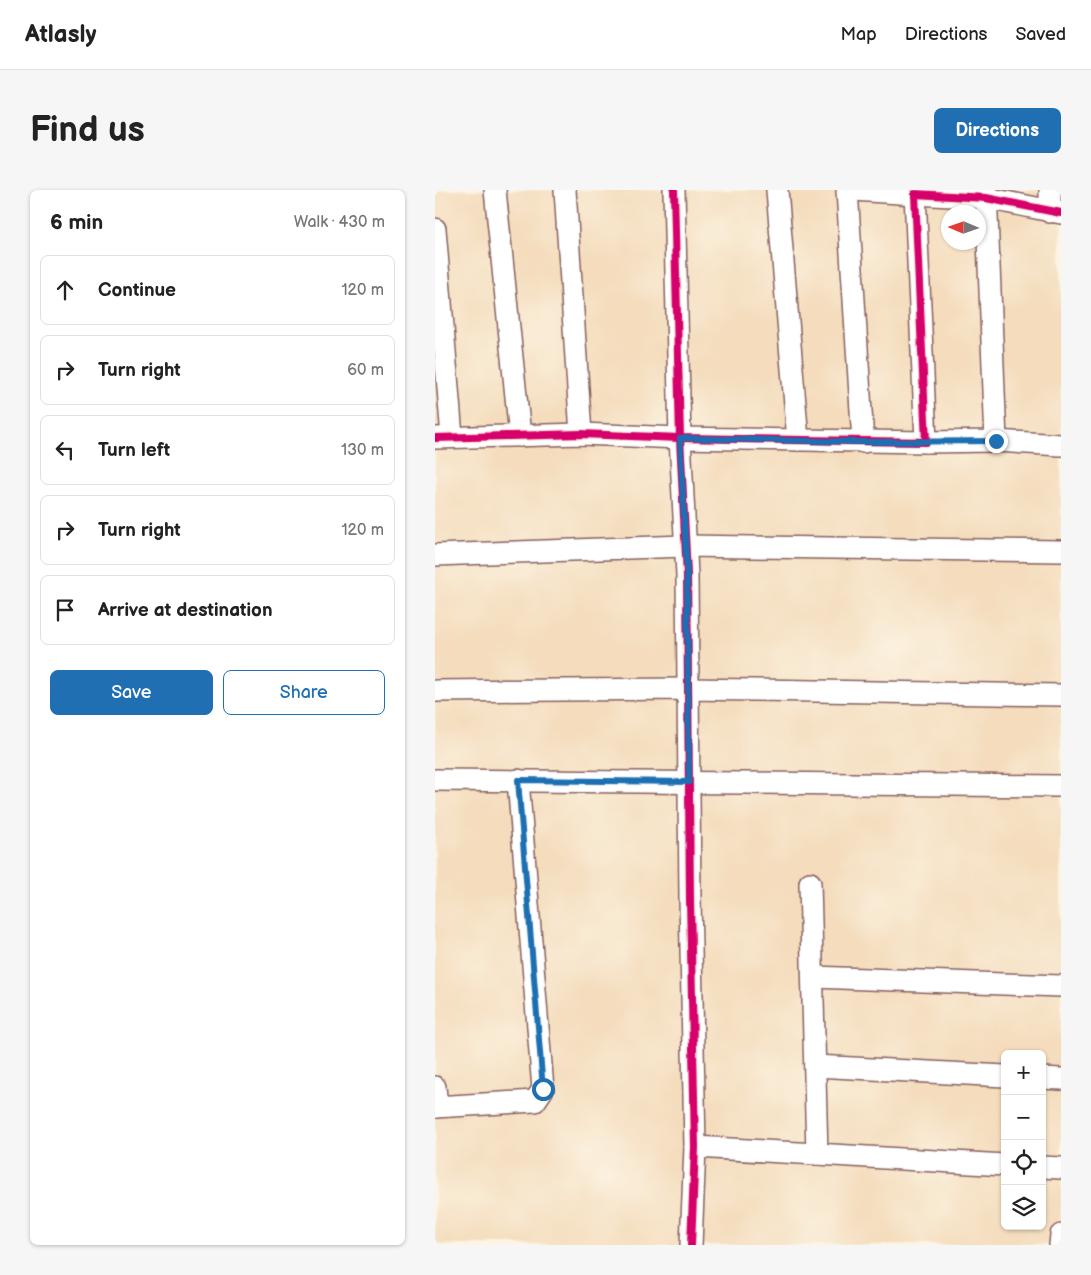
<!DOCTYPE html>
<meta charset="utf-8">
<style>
body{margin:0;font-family:"Balsamiq Sans",sans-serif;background:#f6f6f6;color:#222}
.controls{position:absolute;right:15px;bottom:15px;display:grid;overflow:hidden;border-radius:8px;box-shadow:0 1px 4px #0004}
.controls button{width:45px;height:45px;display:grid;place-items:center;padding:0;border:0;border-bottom:1px solid #e0e0e0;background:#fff;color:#222;font:25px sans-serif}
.compass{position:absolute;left:506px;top:15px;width:45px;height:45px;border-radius:50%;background:#fff;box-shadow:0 1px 4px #0004;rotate:272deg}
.stop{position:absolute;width:15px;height:15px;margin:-11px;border:4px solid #1f6fb2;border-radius:50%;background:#fff}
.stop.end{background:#1f6fb2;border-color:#fff;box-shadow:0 1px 5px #0008}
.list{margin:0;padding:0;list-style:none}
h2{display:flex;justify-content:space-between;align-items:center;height:65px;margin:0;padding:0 20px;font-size:21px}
h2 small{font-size:16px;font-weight:400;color:#767676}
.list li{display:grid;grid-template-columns:32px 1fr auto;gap:15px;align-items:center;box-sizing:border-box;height:70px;margin:0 10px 10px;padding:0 10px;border:1px solid #e0e0e0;border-radius:8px}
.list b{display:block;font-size:19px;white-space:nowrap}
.list em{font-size:16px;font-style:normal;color:#767676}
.actions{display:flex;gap:10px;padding:15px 20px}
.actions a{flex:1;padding:11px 0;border:1px solid #1f6fb2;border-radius:8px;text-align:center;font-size:18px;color:#1f6fb2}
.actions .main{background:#1f6fb2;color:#fff}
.icon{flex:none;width:28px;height:28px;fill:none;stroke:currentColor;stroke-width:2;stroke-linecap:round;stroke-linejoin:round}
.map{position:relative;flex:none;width:626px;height:1055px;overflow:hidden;border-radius:8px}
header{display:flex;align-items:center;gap:30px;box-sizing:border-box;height:70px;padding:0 25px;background:#fff;border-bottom:1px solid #e0e0e0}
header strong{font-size:24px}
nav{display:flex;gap:28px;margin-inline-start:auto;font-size:18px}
.intro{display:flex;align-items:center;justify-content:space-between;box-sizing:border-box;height:120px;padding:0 30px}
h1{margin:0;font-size:35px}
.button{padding:12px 22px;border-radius:8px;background:#1f6fb2;color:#fff;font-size:18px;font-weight:700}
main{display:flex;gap:30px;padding:0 30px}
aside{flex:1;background:#fff;border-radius:8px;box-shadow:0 1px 4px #0004}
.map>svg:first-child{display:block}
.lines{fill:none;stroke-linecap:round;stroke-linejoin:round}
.street-casing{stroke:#86615e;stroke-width:24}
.street{stroke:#fff;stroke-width:21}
.cycleway-casing{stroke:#fcf5e5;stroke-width:11}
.cycleway{stroke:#d6006c;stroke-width:8}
.route{stroke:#1f6fb2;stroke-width:6}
</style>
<header>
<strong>Atlasly</strong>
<nav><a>Map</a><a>Directions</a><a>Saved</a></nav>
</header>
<div class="intro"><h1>Find us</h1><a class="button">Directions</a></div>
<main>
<aside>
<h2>6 min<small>Walk · 430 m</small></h2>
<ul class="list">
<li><svg class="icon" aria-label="ahead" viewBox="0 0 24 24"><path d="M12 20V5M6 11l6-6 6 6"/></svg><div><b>Continue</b></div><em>120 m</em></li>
<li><svg class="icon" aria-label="right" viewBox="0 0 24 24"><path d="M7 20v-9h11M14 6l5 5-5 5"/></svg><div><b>Turn right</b></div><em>60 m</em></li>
<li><svg class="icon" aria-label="left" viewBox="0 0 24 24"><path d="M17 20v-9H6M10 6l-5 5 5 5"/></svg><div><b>Turn left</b></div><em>130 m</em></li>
<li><svg class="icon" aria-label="right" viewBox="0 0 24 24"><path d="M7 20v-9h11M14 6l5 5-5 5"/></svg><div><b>Turn right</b></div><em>120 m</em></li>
<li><svg class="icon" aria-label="arrive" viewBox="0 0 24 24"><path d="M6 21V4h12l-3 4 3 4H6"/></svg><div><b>Arrive at destination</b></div></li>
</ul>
<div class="actions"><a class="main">Save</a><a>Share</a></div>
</aside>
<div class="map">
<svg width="626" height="1055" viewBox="0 0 626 1055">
<rect width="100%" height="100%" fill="#fcf5e5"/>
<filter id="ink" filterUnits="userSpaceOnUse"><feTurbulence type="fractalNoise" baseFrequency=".02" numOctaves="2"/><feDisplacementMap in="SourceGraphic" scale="10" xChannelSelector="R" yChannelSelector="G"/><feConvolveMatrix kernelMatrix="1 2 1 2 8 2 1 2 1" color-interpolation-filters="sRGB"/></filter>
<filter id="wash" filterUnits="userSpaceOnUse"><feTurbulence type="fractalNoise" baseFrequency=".0096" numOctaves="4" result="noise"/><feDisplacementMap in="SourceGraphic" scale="20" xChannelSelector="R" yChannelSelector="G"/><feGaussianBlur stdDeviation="1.12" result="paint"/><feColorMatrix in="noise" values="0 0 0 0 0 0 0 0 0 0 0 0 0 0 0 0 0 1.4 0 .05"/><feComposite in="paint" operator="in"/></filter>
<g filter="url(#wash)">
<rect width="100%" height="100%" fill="#f4dcbc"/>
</g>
<g filter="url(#ink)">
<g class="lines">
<defs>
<g id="street">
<path d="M60,0L85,246"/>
<path d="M130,0L146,244"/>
<path d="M239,0L245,248L252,385L255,709L260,957L256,1055"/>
<path d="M342,0L363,250"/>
<path d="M412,0L428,252"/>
<path d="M418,0L480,4L479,0"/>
<path d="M615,0V22"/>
<path d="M0,39L17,247"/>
<path d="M0,248L146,244L245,248L491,252L480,4L551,8L626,23"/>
<path d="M561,251L626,255"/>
<path d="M491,252L561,251L551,0"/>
<path d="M0,365L250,356L626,361"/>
<path d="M0,501L253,499L626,505"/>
<path d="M0,590L626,596"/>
<path d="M375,693L382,964"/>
<path d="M378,787L626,796"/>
<path d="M380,876L570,886"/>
<path d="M607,888L626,889"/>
<path d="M0,897L2,917"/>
<path d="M0,917L100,911L108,899L83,590"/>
<path d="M260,957L570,975"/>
<path d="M607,977L626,978"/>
<path d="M625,1055L626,1045"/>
</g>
</defs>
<use href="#street" class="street-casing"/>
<use href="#street" class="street"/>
<defs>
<g id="cycleway">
<path d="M239,0L245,248L252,385L255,709L260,957L256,1055"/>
<path d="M0,248L146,244L245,248L491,252L480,4L551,8L626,23"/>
</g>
</defs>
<use href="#cycleway" class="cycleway-casing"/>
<use href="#cycleway" class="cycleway"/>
</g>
</g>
<g class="lines" filter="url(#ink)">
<path class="route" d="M108,899L83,590L254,592L252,385L245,248L428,252L561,251"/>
</g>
</svg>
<div class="controls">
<button>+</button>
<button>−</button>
<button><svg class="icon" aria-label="locate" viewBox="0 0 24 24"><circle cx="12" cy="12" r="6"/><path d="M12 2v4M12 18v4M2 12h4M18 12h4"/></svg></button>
<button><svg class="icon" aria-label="layers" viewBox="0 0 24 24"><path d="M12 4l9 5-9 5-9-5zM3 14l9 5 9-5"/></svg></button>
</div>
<svg class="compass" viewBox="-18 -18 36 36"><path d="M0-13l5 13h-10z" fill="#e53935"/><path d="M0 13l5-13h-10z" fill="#767676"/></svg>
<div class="stop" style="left:108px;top:899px"></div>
<div class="stop end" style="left:561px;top:251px"></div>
</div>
</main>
